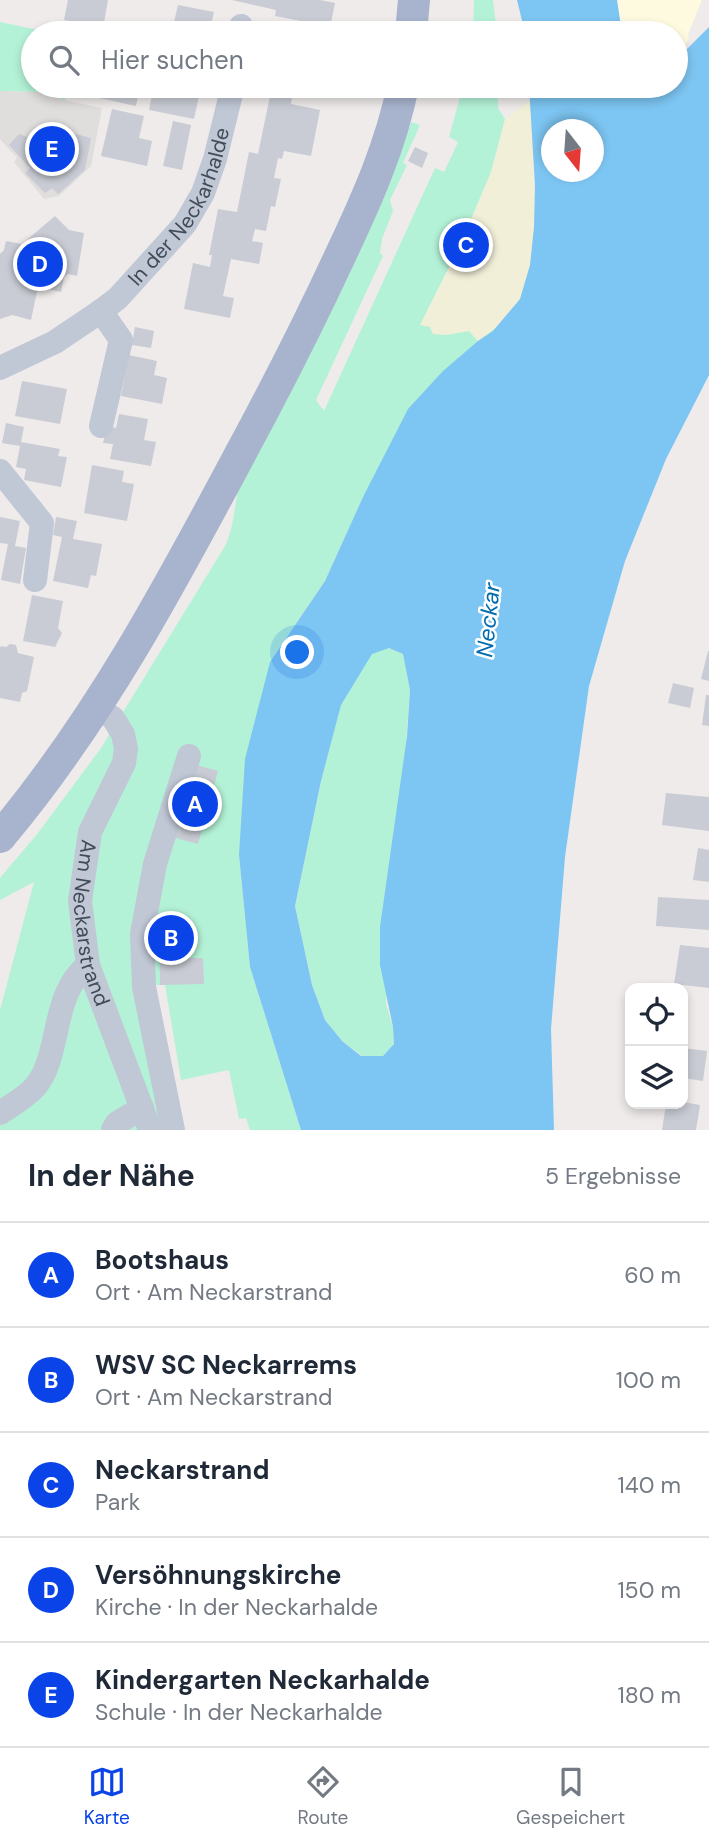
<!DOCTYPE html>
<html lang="de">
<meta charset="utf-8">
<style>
body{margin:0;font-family:"DM Sans",sans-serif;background:#f2f2f3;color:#1f2937}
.controls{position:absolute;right:21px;bottom:21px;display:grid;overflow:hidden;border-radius:14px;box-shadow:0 4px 10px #0003}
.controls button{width:63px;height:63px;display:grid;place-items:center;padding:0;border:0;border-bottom:2px solid #e0e1e3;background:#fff;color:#1f2937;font:35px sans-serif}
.compass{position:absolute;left:541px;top:119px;width:63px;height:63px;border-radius:50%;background:#fff;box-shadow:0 4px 10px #0003;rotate:163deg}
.you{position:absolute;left:298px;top:653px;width:24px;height:24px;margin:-18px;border:5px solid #fff;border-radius:50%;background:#1a73e8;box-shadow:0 0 0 10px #1a73e833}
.badge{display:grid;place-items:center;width:46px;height:46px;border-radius:50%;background:#0a44e9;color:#fff;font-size:23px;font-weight:700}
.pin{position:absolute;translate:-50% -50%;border:4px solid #fff;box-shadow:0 2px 7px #0006}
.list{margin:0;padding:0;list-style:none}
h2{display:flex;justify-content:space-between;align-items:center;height:91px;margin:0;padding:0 28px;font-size:30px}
h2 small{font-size:23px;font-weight:400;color:#747a83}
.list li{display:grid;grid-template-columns:46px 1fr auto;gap:21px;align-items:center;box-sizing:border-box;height:105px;padding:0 28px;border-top:2px solid #e0e1e3}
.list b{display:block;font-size:26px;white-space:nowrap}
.list p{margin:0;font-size:23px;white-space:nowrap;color:#747a83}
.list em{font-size:23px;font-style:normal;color:#747a83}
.icon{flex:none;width:38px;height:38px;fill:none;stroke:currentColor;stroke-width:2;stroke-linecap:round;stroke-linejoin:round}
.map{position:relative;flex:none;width:709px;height:1130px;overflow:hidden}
.search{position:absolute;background:#fff;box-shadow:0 4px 10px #0003;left:21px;right:21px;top:21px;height:77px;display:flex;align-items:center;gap:18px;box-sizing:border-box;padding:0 24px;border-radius:38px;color:#747a83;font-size:26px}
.sheet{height:616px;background:#fff}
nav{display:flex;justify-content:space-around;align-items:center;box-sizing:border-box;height:98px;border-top:2px solid #e0e1e3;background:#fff;font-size:19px;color:#747a83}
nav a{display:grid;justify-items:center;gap:4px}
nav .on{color:#0a44e9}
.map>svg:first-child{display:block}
.commercial{fill:#fdfae0}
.education{fill:#e0dddd}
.green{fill:#b4f2d7}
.sand{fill:#f2efd9}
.water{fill:#7dc5f2;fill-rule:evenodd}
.building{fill:#c9ccd4}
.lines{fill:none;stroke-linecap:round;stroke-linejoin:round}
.minor{stroke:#c0c7d5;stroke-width:24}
.major{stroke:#a8b4ce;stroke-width:32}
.labels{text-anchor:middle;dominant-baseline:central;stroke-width:5;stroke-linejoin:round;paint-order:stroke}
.street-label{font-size:21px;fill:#424b5a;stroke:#fff}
.water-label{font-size:23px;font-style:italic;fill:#016caf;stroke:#fff}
</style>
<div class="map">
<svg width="709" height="1130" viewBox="0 0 709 1130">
<rect width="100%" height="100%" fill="#efebeb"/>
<path class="commercial" d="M617,0H702L688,34L689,40L676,55V33H622Z"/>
<path class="education" d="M0,91L46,92L64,100L102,108L91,166L59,196L44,199L14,162L17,158L0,139Z"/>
<g class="green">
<path d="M474,0H493L497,33H473Z"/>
<path d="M0,22L53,33H33V86H80L64,100L46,92L0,91Z"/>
<path d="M463,86H498V108L505,119L530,100L520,299L363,497L325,581L270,662L239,855L250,967L301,1130H250L246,1118L239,1119L229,1070L181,1080L165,985H153L180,1130H0V1010L34,882L0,900V878L38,833L101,748L225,546C234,528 234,506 239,486L361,246L411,122L420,125L403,163L407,165L390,200L393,211L382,239L380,253L383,256L316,400L324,411L435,168L444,172L458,142L449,137Z"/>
<path d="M389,648L403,654L410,690L386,1004L393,1027L394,1044L383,1056H362L342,1041L325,1020L312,985L295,906L321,781L341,704L372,653Z"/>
</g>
<path class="sand" d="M530,100C533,151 544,254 520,299C511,316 493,331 478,341L469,331L446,335L433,334L430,327L420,325L460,245L491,172L505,119Z"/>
<g class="water">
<path d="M517,0H617L622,33H525Z"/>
<path d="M709,27V375L666,459L625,561L589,686L565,857L551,1029L554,1130H301L250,967L239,855L245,759L270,662L325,581L363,497L408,409L443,371L478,341L493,331L520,299L530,265L534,227L535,185L529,86H676V55L679,52L686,50ZM552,130H594V172H552ZM389,648L403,654L410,690L407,736L380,927V965L393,1027L394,1044L383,1056H361L342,1041L325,1020L312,985L295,906L321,781L341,705L372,654Z"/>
</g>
<g class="building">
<path d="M68,0H108L103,28L64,20Z"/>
<path d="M232,0H320L335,3L329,33H309L311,23L275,16L276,10Z"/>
<path d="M178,5L214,12L210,29L174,22Z"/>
<path d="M101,86H140L136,106L99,98Z"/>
<path d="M154,86H186V88L200,91L194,119L149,110Z"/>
<path d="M272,86H314L312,95L293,92L291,104L320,110L311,156L284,151L282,159L278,158L274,178L281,179L275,207L271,206L266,231L255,229L252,241L263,243L259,264L231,259L223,296L234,298L230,318L184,309L193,263L210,267L212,255H209L218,209L237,212L249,152L258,154Z"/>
<path d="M112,109L144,116L139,138L152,141L147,166L101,156Z"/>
<path d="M173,121L191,125L182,170L163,166Z"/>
<path d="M50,127L91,138L85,170L58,194L52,188L45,193L25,173L30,168L9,145L19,134L36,140Z"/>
<path d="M415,147L428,153L422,168L408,161Z"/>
<path d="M55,216L69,230L84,233L77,276L68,274L64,277L61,292L38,287L31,320L12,315L0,319V254L4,250L6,241L22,244Z"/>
<path d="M135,327L154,331L151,348L132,345Z"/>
<path d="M129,355L157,361L154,375L167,378L162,404L121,396Z"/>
<path d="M22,381L67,389L60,424L15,416Z"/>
<path d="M119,414L148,419L144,440L156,442L151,466L110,459L113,444L103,443L107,426L116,428Z"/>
<path d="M6,423L24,427L21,442L60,449L58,456L67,457L61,487L24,480L26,469L16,467L20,446L2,443Z"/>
<path d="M92,465L124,471L122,482L134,484L127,521L84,513Z"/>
<path d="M0,517L20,521L15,546L26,548L20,584L1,580L8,544L0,543Z"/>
<path d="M56,517L77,521L73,539L102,544L96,576L91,575L88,588L53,581L62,537L53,535Z"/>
<path d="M32,595L63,601L58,628L62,633L55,647L23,641Z"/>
<path d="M10,644L16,645L18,653L34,657L27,691L22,693L20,702L0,698V648L1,646L6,647Z"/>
<path d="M708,651H709V681L701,679Z"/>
<path d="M673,683L694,688L690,708L668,703Z"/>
<path d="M706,695H709V726L702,725Z"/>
<path d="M193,764L218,771L198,844L172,837Z"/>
<path d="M666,793L709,797V831L662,825Z"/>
<path d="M698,848L709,850V882L693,880Z"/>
<path d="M658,897L709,900V930L656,926Z"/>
<path d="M183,917V958H203L204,984L160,985L159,918Z"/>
<path d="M680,945L709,948V988L674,984Z"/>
<path d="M683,1048L707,1051L703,1081L683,1078Z"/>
<path d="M683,1102L700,1105L696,1130H662L666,1104Z"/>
</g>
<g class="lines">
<g class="minor">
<path d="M240,33L241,26"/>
<path id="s1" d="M0,368L55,342L101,311L118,298L185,224L203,193L215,159L233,86"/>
<path d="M101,426L121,340L101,311"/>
<path d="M0,471L42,523L35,580"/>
<path id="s2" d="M96,707L113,718L123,734L126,749L124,763L90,832L80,901L88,965L150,1130"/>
<path d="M0,1113C12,1105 25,1098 35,1087C62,1056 50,994 88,965"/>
<path d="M113,1130L117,1123L142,1108"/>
<path d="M173,1130L144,987L142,934L155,864L189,756"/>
</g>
<g class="major">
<path d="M411,33L414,0"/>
<path d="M0,837C107,710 183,561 261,415C289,362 316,308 341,254C367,199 391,145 403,86"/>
</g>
</g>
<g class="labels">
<g class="street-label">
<text stroke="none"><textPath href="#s1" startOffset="250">In der Neckarhalde</textPath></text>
<text stroke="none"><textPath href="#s2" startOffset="238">Am Neckarstrand</textPath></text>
</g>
<g class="water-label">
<text transform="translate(488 620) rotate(-84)">Neckar</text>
</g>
</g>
</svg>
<div class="controls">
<button><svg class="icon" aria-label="locate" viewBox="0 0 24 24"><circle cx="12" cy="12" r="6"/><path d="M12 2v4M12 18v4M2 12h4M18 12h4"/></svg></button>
<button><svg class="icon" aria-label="layers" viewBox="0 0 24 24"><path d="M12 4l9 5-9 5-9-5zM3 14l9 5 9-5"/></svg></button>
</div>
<svg class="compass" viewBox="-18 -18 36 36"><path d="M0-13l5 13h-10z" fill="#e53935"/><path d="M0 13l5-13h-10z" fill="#747a83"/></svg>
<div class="you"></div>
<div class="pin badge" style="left:195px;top:804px">A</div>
<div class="pin badge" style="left:171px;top:938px">B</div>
<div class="pin badge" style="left:466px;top:245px">C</div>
<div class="pin badge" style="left:40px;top:264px">D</div>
<div class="pin badge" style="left:52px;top:149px">E</div>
<div class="search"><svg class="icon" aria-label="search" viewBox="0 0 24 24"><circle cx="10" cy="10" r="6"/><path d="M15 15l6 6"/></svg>Hier suchen</div>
</div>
<section class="sheet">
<h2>In der Nähe<small>5 Ergebnisse</small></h2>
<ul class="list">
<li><span class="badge">A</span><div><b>Bootshaus</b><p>Ort · Am Neckarstrand</p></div><em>60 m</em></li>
<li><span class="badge">B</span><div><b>WSV SC Neckarrems</b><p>Ort · Am Neckarstrand</p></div><em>100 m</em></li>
<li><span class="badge">C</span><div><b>Neckarstrand</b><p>Park</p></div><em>140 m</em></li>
<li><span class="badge">D</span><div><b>Versöhnungskirche</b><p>Kirche · In der Neckarhalde</p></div><em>150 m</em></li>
<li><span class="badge">E</span><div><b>Kindergarten Neckarhalde</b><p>Schule · In der Neckarhalde</p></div><em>180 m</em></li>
</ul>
</section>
<nav>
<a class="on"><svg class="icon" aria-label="map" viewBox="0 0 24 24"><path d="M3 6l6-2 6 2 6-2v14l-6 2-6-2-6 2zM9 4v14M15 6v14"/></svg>Karte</a>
<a><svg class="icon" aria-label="directions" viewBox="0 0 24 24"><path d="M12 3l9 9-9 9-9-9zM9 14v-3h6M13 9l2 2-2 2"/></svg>Route</a>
<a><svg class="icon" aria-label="saved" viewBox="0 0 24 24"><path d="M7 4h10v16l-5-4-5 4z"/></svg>Gespeichert</a>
</nav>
